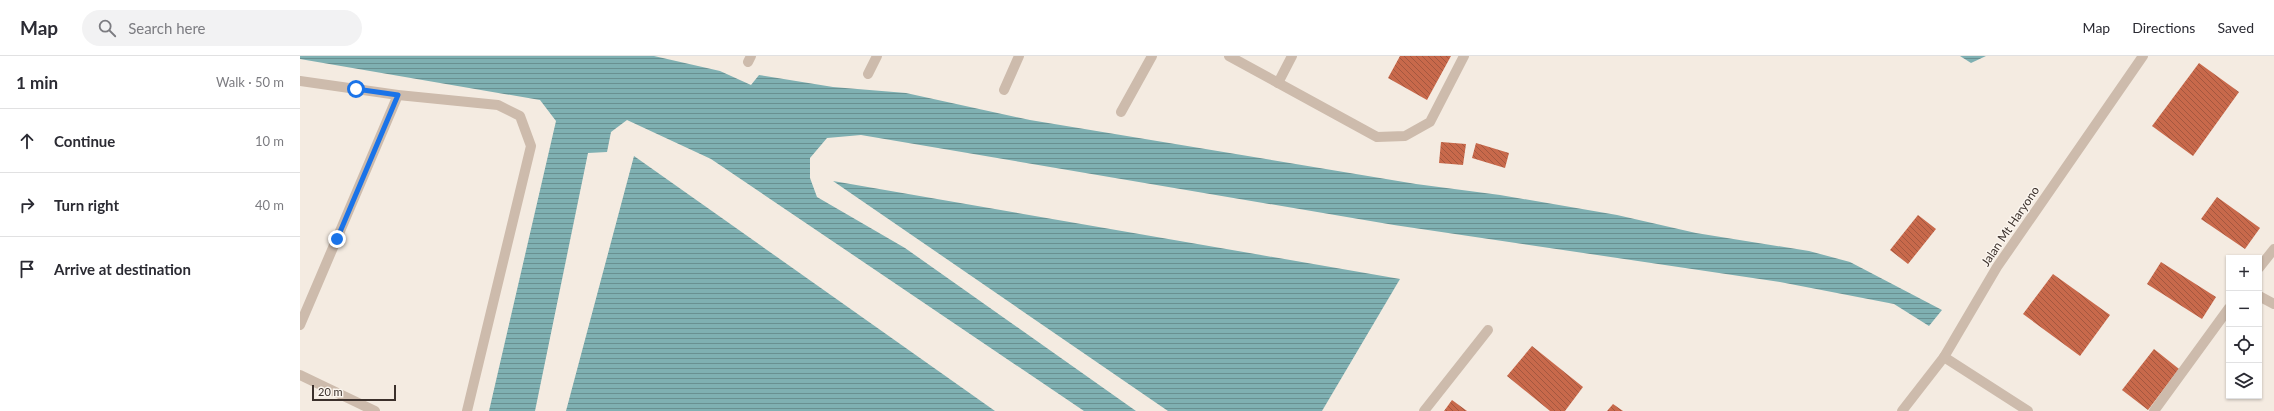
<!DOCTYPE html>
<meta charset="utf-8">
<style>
body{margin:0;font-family:Lato,sans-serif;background:#f2f2f3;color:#2b2b33}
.controls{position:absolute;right:12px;bottom:12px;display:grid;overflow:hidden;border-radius:0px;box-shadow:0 1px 3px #0004}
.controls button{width:36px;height:36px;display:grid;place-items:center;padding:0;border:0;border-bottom:1px solid #e1e1e2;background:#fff;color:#2b2b33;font:20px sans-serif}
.scale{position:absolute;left:12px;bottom:10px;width:84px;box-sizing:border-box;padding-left:4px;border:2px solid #3b302b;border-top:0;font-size:11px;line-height:14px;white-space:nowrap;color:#3b302b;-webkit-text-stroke:3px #fbf5ee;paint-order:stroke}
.stop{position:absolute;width:12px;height:12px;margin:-9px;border:3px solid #1a73e8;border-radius:50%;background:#fff}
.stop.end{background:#1a73e8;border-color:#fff;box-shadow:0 1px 4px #0008}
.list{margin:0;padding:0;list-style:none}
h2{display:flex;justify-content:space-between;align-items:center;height:52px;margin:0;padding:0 16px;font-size:17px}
h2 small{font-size:13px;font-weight:400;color:#7c7c81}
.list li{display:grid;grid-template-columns:26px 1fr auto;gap:12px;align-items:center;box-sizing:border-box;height:64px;padding:0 16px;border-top:1px solid #e1e1e2}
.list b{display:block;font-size:15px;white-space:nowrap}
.list em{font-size:13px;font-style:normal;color:#7c7c81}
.icon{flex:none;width:22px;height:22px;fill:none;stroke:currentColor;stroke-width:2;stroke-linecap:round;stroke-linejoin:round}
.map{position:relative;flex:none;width:1974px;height:355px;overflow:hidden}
header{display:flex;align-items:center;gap:24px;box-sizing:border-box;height:56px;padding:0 20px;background:#fff;border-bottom:1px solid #e1e1e2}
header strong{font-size:19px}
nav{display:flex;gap:22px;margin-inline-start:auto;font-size:14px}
.search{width:280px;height:36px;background:#f2f2f3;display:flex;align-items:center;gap:10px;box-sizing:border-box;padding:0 14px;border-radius:22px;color:#7c7c81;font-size:15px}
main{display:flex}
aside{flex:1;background:#fff}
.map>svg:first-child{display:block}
.water{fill:url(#water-rules)}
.building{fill:url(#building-back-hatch)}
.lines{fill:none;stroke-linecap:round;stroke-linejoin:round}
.minor{stroke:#cdbbac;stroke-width:10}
.route{stroke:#1a73e8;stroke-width:5}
.labels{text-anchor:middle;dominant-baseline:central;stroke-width:3;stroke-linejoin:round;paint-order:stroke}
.street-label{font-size:12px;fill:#3b302b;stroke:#fbf5ee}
</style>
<header>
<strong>Map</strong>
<div class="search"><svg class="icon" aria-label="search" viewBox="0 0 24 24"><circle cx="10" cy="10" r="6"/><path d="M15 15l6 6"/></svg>Search here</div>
<nav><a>Map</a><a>Directions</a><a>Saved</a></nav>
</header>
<main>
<aside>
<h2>1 min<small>Walk · 50 m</small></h2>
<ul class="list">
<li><svg class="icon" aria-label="ahead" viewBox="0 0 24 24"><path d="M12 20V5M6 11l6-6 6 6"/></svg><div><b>Continue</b></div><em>10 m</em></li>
<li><svg class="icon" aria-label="right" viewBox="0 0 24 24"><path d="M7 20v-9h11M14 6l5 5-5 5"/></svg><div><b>Turn right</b></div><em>40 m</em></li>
<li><svg class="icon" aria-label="arrive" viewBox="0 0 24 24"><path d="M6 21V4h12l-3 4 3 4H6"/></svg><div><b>Arrive at destination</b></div></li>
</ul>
</aside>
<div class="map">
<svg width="1974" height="355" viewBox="0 0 1974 355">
<defs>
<pattern id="water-rules" width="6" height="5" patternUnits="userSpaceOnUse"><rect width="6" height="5" fill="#7fb0b2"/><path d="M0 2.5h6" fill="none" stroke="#699091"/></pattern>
<pattern id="building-back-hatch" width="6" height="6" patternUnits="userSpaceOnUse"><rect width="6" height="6" fill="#c8694b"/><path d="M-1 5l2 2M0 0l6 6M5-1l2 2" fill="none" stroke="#a4573f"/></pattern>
</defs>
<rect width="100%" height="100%" fill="#f4ebe1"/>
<g class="water">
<path d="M0,0H354L420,15L451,29L459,19L533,31L606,37L730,64L1116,128L1200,139L1317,159L1396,177L1509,195L1550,206L1642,254L1629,270L1594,248L1480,226L1094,169L561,79L527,82L510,102V122L517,141L605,192L836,355H784L411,103L327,64L311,76L307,96L288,97L235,355H189L256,65L240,44L0,3Z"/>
<path d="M1660,0H1686L1671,7Z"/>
<path d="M334,100L695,355H266Z"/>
<path d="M533,125L1100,223L1022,355H868Z"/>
</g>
<g class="building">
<path d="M1100,0H1151L1127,44L1088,22Z"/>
<path d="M1899,7L1939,36L1893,100L1852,70Z"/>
<path d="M1141,86L1166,88L1163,109L1139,107Z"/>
<path d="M1176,87L1209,97L1205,112L1172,102Z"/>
<path d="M1917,141L1960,172L1945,193L1901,163Z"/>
<path d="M1618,159L1636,173L1608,208L1590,194Z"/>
<path d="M1861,206L1916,241L1902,263L1847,228Z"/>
<path d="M1753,218L1810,259L1780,300L1723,258Z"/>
<path d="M1232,290L1283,331L1265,355H1250L1207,320Z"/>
<path d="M1854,293L1879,313L1848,354L1822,334Z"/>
<path d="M1152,344L1167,355H1144Z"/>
<path d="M1313,348L1323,355H1307Z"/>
</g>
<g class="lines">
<g class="minor">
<path d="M929,0L1077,81L1105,80L1130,66L1164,0"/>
<path d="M448,6L451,0"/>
<path d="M568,18L577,0"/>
<path d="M0,25L98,39L198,49L220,60L231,90L167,355"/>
<path d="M978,27L992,0"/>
<path d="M704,34L719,0"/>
<path d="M821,56L852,0"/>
<path d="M1959,212L1974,193"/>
<path d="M1959,240L1974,248"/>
<path d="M0,269L98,39"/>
<path d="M1644,301L1728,355"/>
<path d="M0,319L75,355"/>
<path d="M1124,355L1188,274"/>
<path d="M1602,355L1644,301L1697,211L1843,0"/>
<path d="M1854,355L1929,252"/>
</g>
</g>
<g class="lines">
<path class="route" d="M37,183L98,39L56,33"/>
</g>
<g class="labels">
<g class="street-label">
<text transform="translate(1710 170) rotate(-56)">Jalan Mt Haryono</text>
</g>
</g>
</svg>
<div class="controls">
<button>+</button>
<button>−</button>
<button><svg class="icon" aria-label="locate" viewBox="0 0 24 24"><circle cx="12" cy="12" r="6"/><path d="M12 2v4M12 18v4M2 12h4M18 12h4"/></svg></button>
<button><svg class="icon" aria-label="layers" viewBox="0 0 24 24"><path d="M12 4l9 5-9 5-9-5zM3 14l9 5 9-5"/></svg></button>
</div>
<div class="scale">20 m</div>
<div class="stop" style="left:56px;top:33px"></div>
<div class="stop end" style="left:37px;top:183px"></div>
</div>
</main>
